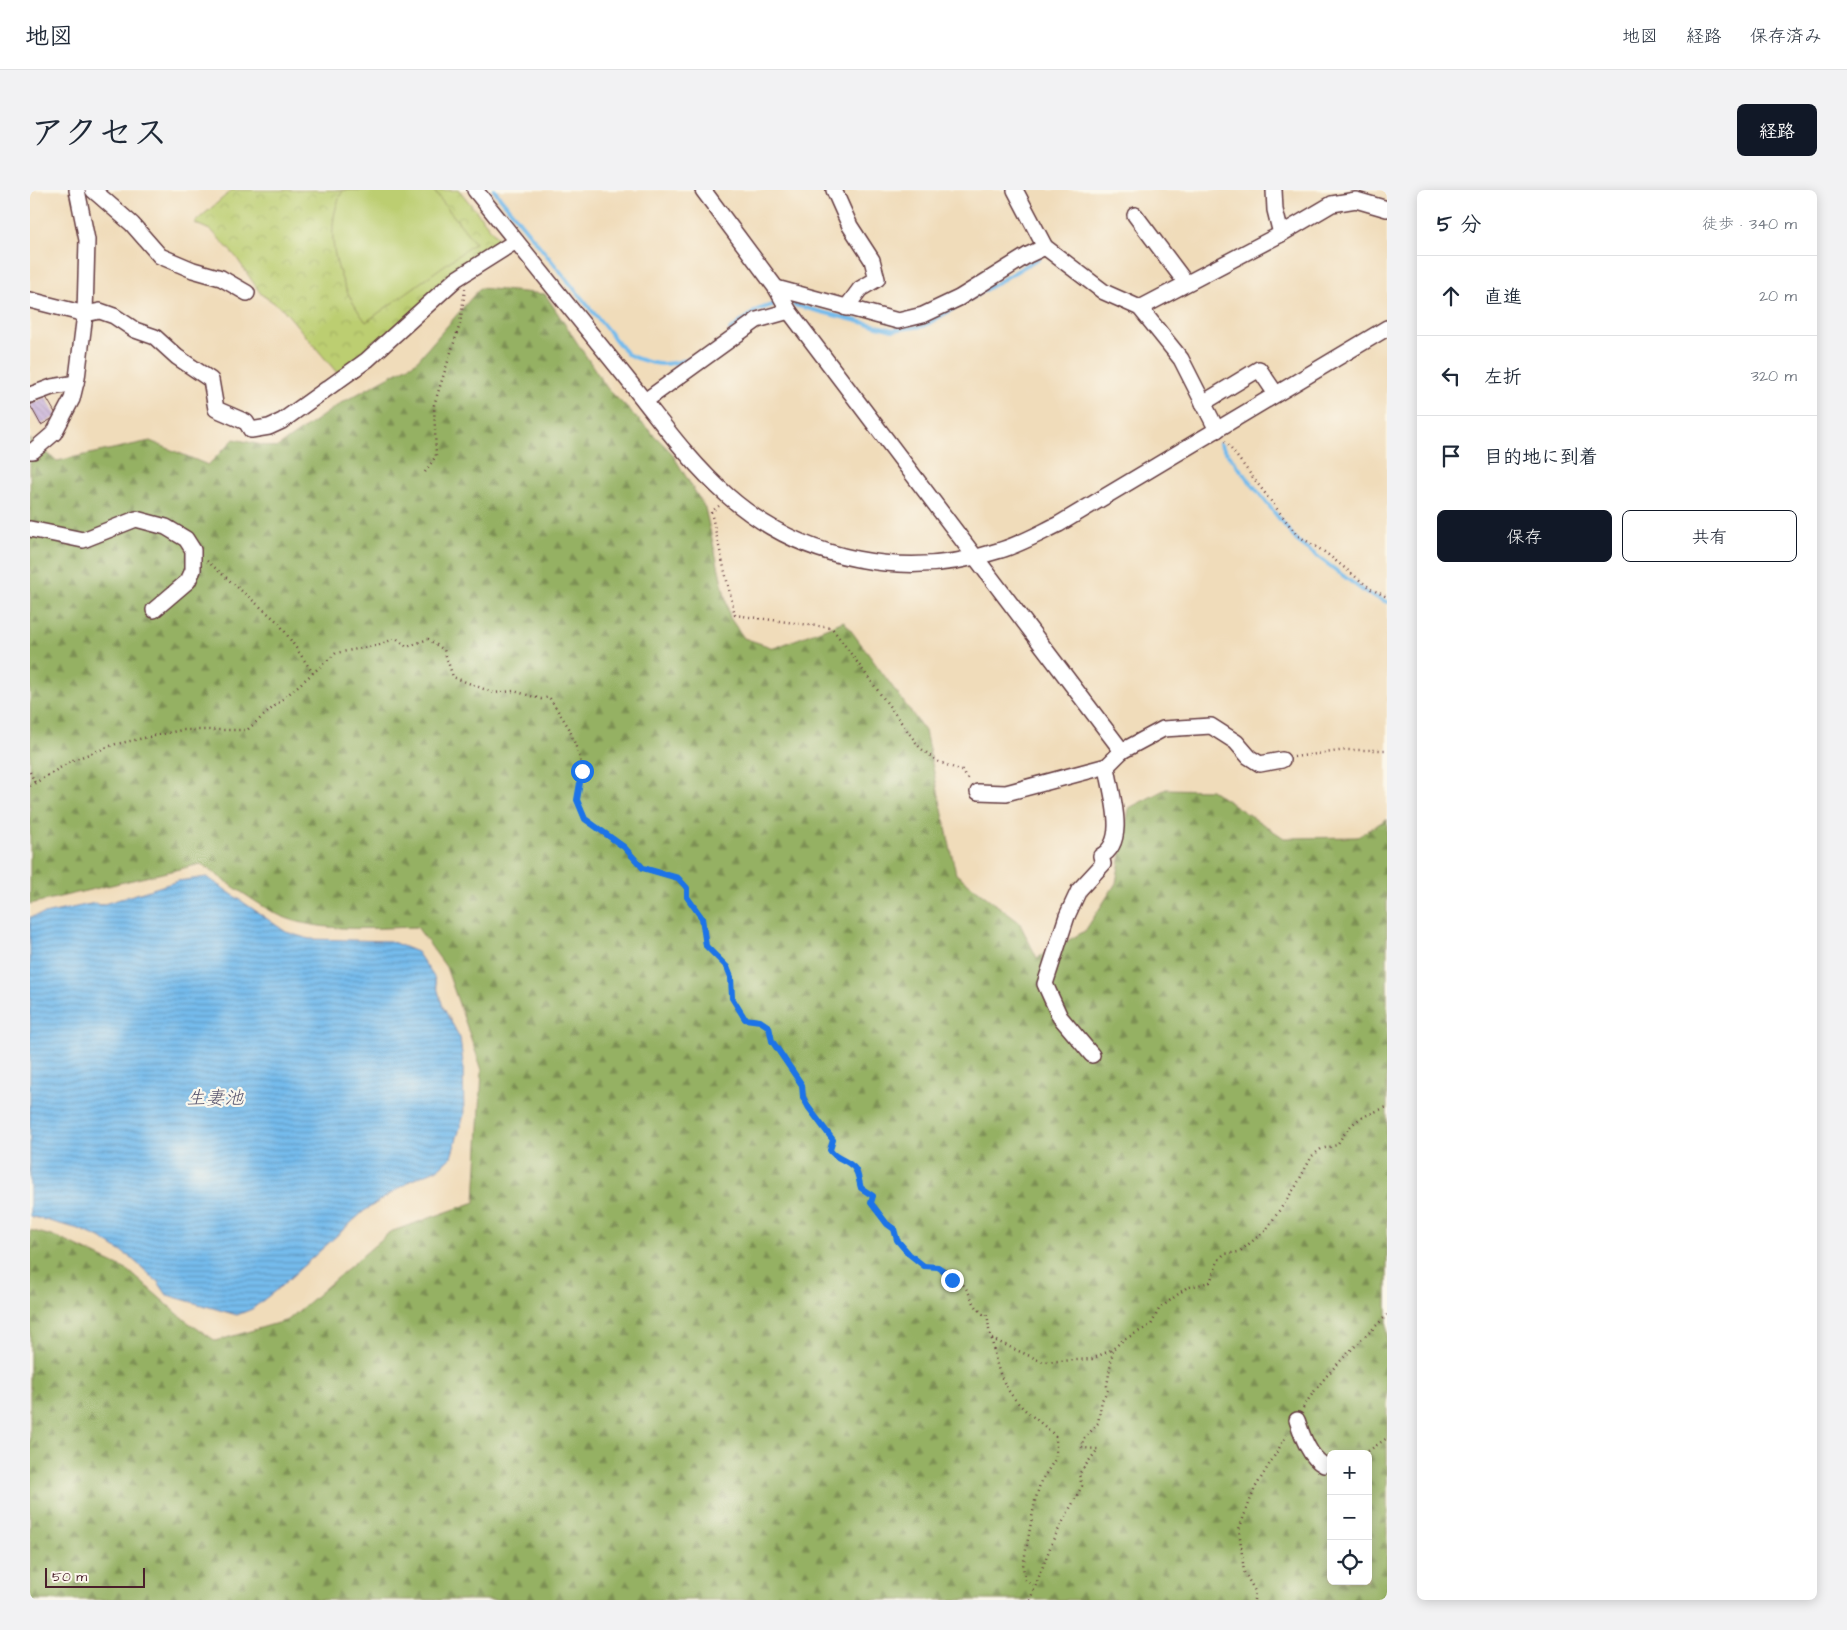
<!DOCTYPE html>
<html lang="ja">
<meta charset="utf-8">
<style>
body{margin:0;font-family:"Architects Daughter","Klee One",sans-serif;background:#f2f2f3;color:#1f2937}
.controls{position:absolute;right:15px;bottom:15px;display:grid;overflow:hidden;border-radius:8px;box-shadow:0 2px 12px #0003}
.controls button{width:45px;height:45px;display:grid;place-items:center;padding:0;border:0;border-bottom:1px solid #e0e1e3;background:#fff;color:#1f2937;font:25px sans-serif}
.scale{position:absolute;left:15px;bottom:12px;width:100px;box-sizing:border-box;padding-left:5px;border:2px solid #4a1f2b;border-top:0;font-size:14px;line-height:18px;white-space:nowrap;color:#4a1f2b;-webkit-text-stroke:4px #fbf7ec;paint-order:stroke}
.stop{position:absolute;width:15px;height:15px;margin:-11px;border:4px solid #1a73e8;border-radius:50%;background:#fff}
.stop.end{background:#1a73e8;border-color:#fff;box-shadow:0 1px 5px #0008}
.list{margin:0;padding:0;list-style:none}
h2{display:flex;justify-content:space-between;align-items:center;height:65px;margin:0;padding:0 20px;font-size:21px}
h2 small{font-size:16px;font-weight:400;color:#747a83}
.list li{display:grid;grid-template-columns:32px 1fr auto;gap:15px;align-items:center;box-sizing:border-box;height:80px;padding:0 20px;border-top:1px solid #e0e1e3}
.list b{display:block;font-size:19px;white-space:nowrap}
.list em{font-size:16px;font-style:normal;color:#747a83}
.actions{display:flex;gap:10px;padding:15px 20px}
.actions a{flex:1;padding:11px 0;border:1px solid #111827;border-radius:8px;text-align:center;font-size:18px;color:#111827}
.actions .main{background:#111827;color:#fff}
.icon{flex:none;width:28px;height:28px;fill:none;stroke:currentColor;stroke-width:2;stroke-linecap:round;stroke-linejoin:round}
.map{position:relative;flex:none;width:1357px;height:1410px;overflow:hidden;border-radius:8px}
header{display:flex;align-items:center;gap:30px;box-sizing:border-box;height:70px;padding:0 25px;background:#fff;border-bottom:1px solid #e0e1e3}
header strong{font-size:24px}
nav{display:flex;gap:28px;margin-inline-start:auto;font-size:18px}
.intro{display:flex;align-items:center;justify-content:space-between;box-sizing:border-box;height:120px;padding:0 30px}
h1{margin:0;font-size:35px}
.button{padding:12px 22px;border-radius:8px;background:#111827;color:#fff;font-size:18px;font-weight:700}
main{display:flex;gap:30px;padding:0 30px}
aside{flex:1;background:#fff;border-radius:8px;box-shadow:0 2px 12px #0003}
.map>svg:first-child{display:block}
.forest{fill:url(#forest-firs);stroke:#706847;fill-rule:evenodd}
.park{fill:url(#park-crowns);stroke:#83764e}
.garden{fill:#bcce71;stroke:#83764e}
.water{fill:url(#water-rules);stroke:#606d8c}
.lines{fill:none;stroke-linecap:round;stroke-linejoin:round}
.stream{stroke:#75bbec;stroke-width:4}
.building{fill:url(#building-back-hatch)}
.minor-casing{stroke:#633b40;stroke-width:18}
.path{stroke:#633b40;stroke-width:2.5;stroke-dasharray:1 4;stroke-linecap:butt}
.minor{stroke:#fff;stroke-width:15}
.route{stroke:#1a73e8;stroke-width:6}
.labels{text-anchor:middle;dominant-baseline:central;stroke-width:4.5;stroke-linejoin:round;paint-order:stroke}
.water-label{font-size:19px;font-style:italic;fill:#59566f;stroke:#fbf7ec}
</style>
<header>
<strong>地図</strong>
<nav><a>地図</a><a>経路</a><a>保存済み</a></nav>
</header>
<div class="intro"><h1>アクセス</h1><a class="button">経路</a></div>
<main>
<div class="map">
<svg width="1357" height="1410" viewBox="0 0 1357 1410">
<defs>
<pattern id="forest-firs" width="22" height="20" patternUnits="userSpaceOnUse" patternTransform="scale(1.25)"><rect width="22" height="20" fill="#95b163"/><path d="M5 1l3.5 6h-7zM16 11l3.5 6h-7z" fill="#7c8f52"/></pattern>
<pattern id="park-crowns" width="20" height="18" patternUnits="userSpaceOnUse" patternTransform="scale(1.25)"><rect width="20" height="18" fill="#bcce71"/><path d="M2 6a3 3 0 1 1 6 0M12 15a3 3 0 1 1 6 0" fill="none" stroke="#a3b062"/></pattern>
<pattern id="water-rules" width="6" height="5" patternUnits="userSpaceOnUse" patternTransform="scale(1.25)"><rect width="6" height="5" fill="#75bbec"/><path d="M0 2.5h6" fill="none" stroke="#6297bf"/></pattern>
<pattern id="building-back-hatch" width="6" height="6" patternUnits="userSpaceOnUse" patternTransform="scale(1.25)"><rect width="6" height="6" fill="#c6aed9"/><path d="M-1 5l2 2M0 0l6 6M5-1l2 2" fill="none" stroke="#a38db0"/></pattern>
</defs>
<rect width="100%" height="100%" fill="#fbf7ec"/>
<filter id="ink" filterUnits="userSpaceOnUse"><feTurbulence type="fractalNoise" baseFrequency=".02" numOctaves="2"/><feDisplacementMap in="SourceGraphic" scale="10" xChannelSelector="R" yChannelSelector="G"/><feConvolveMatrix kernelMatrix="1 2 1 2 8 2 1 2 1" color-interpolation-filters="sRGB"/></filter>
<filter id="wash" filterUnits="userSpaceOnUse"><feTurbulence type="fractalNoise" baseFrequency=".0096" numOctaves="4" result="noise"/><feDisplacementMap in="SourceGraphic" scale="20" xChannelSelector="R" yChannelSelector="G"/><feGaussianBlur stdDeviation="1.12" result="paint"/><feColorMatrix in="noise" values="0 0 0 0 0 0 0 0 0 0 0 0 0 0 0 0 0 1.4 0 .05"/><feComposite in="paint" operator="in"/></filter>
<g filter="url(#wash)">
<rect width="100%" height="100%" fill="#f0dcba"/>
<path class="forest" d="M450,98L515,104L577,198L641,262L675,318L700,428L714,448L744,458L814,431L895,541L926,684L989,732L1007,768L1055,741L1086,693L1099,618L1136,599L1181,600L1254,648L1327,647L1357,629V1410H0V1040L29,1048L99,1081L156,1131L186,1151L258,1130L360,1042L445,1012L452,880L416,777L387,737C343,738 280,744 241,721C217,707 194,690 171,674L0,714V249L27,271L120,251L178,275L204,249L246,258L311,213L386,172ZM1301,1264H1338V1391H1301Z"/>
<path class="park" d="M202,0H429L472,53L314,191L253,119L231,104L206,67L182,41L164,33Z"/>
<path class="garden" d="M313,0H403L445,53L336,132C309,97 290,43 313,0Z"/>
<path class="water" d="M177,687L256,742L279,749L360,751L387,762L404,787L413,817L430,848L433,873L434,925L421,967L408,979L382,990L334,1021L250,1097L222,1119L207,1125L137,1105L128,1092L100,1067L70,1048L49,1039L0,1026V727L65,713L71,715L148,691Z"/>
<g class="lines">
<g class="stream">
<path d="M464,0L597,164C623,176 634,177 663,168"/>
<path d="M764,115L863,140L894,136L1009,68"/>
<path d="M700,140L727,120L745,114"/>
<path d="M1190,254L1267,351L1336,403L1357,412"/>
</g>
</g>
<g id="blocks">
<path class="building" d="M16,207L27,226L11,235L0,215Z"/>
</g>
</g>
<g filter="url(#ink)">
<use href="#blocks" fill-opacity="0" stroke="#633b40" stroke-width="1"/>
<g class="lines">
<defs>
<g id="minor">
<path d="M63,0L102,34L130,66L163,80L191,88L217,103"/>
<path d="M445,0C495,62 545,124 594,185C627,226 658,271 698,306C772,371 877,391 971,360C991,354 1010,343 1029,334L1357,138"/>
<path d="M673,0L746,98L759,121L1092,561L1133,539L1181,536L1206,552L1219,567L1230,574L1252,570"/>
<path d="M804,0L820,36L842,70L847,89L830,99L816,118"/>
<path d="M985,0L1015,57L1074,102L1110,118L1151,169L1187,240"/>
<path d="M1244,0L1245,20L1251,44"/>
<path d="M1105,25L1156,93"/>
<path d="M746,98L868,131L893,125L929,108L998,65L1015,57"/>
<path d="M0,110L55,124L70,121L84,126L105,140L125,147L147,167L181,190L186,219L216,232L221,240L239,237L252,231L337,170L426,89L486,51"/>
<path d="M1110,118L1251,44L1302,14L1326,10L1357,19"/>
<path d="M0,205L22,197L46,193"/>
<path d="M615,211L727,130L759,121"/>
<path d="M1173,213L1229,179L1246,204"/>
<path d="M0,261H3L24,243L42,209L47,188L55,124L57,50L47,0"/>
<path d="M0,339L53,350L106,329L136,337L156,349L163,360V380L158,391L124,420"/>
<path d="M948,602L976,603L1077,576"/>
<path d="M1062,865L1030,827L1015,794L1037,726L1049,700L1073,674L1071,666C1099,651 1080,602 1077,576L1092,561"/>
<path d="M1267,1230C1272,1245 1279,1267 1294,1275"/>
</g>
</defs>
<use href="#minor" class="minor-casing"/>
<g class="path">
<path d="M1195,251L1267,345L1296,363L1341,399L1357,407"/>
<path d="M395,282L406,266L404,215L430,134L435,99"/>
<path d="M689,316L681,322L705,425L802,438L890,558L909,572L932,581L940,591"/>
<path d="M177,371L249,433L283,483"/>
<path d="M1264,567L1317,560H1357"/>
<path d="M0,582L5,593"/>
<path d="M0,596L43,570L86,554L152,540H217L306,463L349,455L366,448L377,457L398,449L414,460L423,487L464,503L484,501L511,509L519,507L539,538L550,568L552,581L547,610L555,629L593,657L613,678L648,688L657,698V707L672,728L676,756L697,777L701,787L702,807L715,829L730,831L739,837L742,851L772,895L773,907L779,918L803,950L800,960C806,970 818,969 825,979C829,985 829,992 831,998L843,1006L841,1013L849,1025L864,1039L867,1050L879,1064L894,1076L908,1077L914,1081L922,1091L928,1089C940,1099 941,1114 953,1124L956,1123C960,1132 957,1140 962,1149L1013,1172L1062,1169L1083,1159L1093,1150L1121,1135L1129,1119L1156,1098L1180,1092L1188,1071L1194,1064L1209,1062L1236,1040L1266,996L1282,966L1291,959L1307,955C1323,929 1329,928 1357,917"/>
<path d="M962,1149C965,1174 972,1197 991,1216C1002,1227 1015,1235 1026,1247V1268L1011,1291L1005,1311L993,1376L995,1390L1003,1395"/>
<path d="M1273,1218C1294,1183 1328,1154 1357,1125"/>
<path d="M1334,1264L1357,1248"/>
<path d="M1000,1410L1023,1350L1052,1296L1049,1284L1068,1259L1052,1258L1053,1250L1068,1233L1072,1210L1078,1200L1077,1196L1083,1159"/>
<path d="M1224,1410L1225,1401L1214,1382L1209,1339L1225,1298L1257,1245"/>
</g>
<use href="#minor" class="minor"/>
</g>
</g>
<g class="lines" filter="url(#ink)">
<path class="route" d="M552,581L547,610L555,629L594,657L613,678L648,688L657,698V707L672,728L676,756L697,777L701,787L702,808L715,829L730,831L739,837L742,851L772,895L773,907L779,918L803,950L800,960C806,970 818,969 825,979C829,985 829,992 831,998L843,1006L841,1013L857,1034L864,1039L867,1050L879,1064L894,1076L908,1077L914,1081L922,1090"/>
</g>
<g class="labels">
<g class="water-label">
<text x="185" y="908">生妻池</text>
</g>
</g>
</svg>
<div class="controls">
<button>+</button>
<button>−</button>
<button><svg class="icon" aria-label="locate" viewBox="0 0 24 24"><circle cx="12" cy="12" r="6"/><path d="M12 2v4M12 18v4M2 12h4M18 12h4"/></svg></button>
</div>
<div class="scale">50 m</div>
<div class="stop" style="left:552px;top:581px"></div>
<div class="stop end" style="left:922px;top:1090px"></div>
</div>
<aside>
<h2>5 分<small>徒歩 · 340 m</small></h2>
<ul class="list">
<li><svg class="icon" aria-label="ahead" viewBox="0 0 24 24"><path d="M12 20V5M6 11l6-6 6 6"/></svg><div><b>直進</b></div><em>20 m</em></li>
<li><svg class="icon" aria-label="left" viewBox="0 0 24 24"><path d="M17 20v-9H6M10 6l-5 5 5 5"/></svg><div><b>左折</b></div><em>320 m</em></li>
<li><svg class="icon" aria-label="arrive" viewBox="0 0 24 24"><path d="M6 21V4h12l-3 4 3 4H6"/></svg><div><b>目的地に到着</b></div></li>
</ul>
<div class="actions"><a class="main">保存</a><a>共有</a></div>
</aside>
</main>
